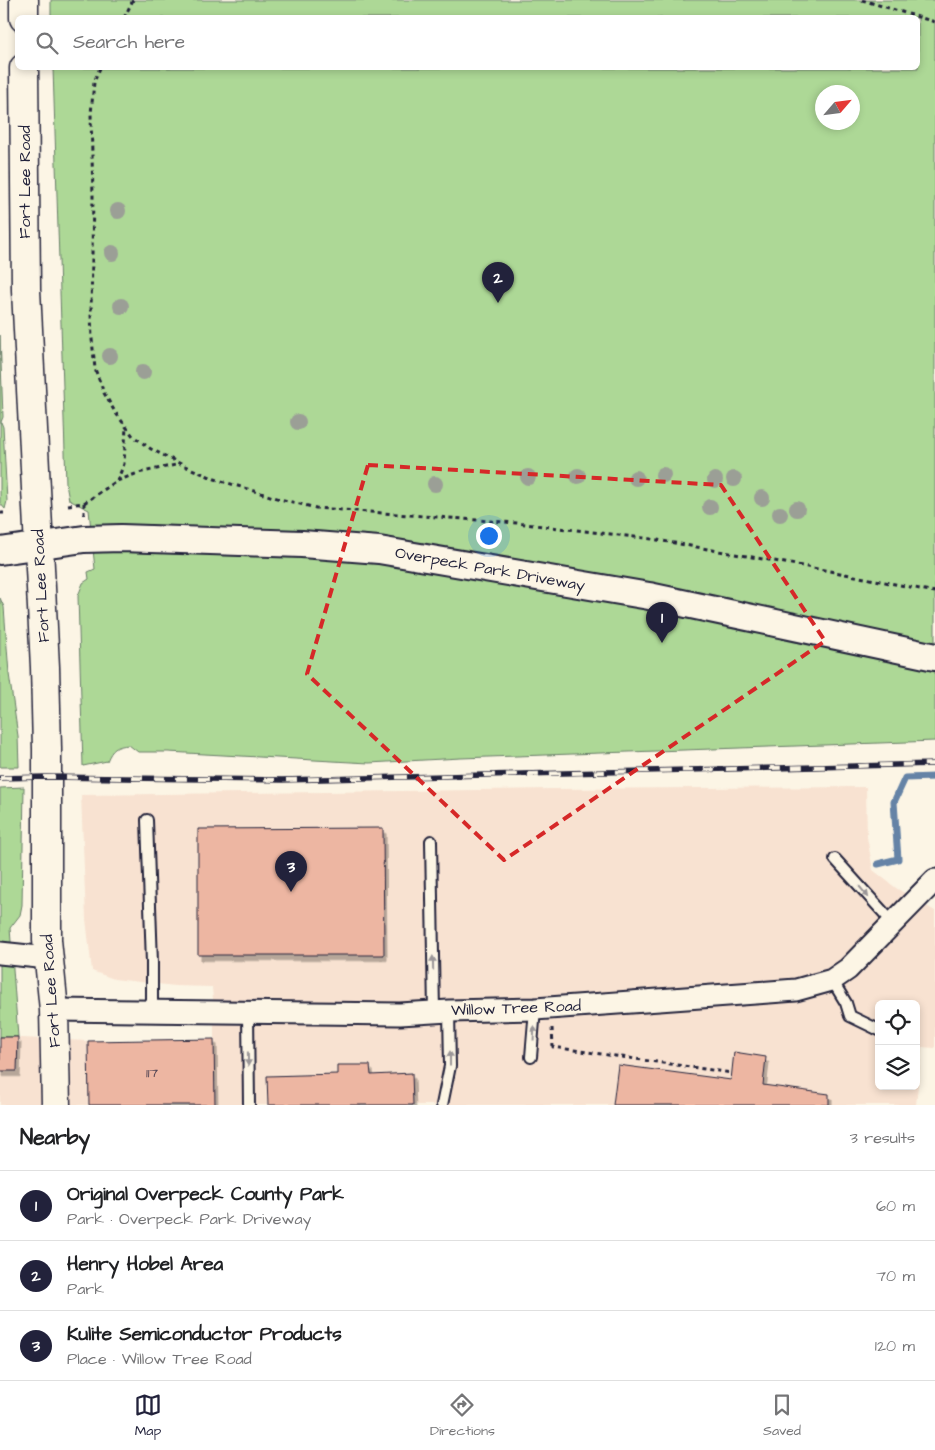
<!DOCTYPE html>
<meta charset="utf-8">
<style>
body{margin:0;font-family:"Architects Daughter",sans-serif;background:#f2f2f2;color:#202124}
.controls{position:absolute;right:15px;bottom:15px;display:grid;overflow:hidden;border-radius:8px;box-shadow:0 2px 8px #0003}
.controls button{width:45px;height:45px;display:grid;place-items:center;padding:0;border:0;border-bottom:1px solid #e0e0e0;background:#fff;color:#202124;font:25px sans-serif}
.compass{position:absolute;left:815px;top:85px;width:45px;height:45px;border-radius:50%;background:#fff;box-shadow:0 2px 8px #0003;rotate:62deg}
.you{position:absolute;left:488px;top:535px;width:18px;height:18px;margin:-12px;border:4px solid #fff;border-radius:50%;background:#1a73e8;box-shadow:0 0 0 8px #1a73e833}
.badge{display:grid;place-items:center;width:32px;height:32px;border-radius:50%;background:#22223b;color:#fff;font-size:16px;font-weight:700}
.pin{position:absolute;translate:-50% -41px;filter:drop-shadow(0 1px 2px #0008)}
.pin::after{content:'';position:absolute;top:26px;width:18px;height:15px;background:inherit;clip-path:polygon(0 0,100% 0,50% 100%)}
.list{margin:0;padding:0;list-style:none}
h2{display:flex;justify-content:space-between;align-items:center;height:65px;margin:0;padding:0 20px;font-size:21px}
h2 small{font-size:16px;font-weight:400;color:#757577}
.list li{display:grid;grid-template-columns:32px 1fr auto;gap:15px;align-items:center;box-sizing:border-box;height:70px;padding:0 20px;border-top:1px solid #e0e0e0}
.list b{display:block;font-size:19px;white-space:nowrap}
.list p{margin:0;font-size:16px;white-space:nowrap;color:#757577}
.list em{font-size:16px;font-style:normal;color:#757577}
.icon{flex:none;width:28px;height:28px;fill:none;stroke:currentColor;stroke-width:2;stroke-linecap:round;stroke-linejoin:round}
.map{position:relative;flex:none;width:935px;height:1105px;overflow:hidden}
.search{position:absolute;background:#fff;box-shadow:0 2px 8px #0003;left:15px;right:15px;top:15px;height:55px;display:flex;align-items:center;gap:12px;box-sizing:border-box;padding:0 18px;border-radius:8px;color:#757577;font-size:19px}
.sheet{height:275px;background:#fff}
nav{display:flex;justify-content:space-around;align-items:center;box-sizing:border-box;height:70px;border-top:1px solid #e0e0e0;background:#fff;font-size:14px;color:#757577}
nav a{display:grid;justify-items:center;gap:2px}
nav .on{color:#22223b}
.map>svg:first-child{display:block}
.built{fill:#f8e2d1;fill-rule:evenodd}
.green{fill:#add896;stroke:#687d68;fill-rule:evenodd}
.lines{fill:none;stroke-linecap:round;stroke-linejoin:round}
.stream{stroke:#6583a6;stroke-width:7}
.building{fill:#edb6a2;stroke:#22223b;filter:url(#shadow)}
.service-casing{stroke:#22223b;stroke-width:14}
.minor-casing{stroke:#22223b;stroke-width:25}
.tertiary-casing{stroke:#22223b;stroke-width:30}
.secondary-casing{stroke:#22223b;stroke-width:31}
.path{stroke:#22223b;stroke-width:3;stroke-dasharray:4 4;stroke-linecap:butt}
.service{stroke:#fcf5e5;stroke-width:10}
.minor{stroke:#fcf5e5;stroke-width:21}
.tertiary{stroke:#fcf5e5;stroke-width:26}
.secondary{stroke:#fcf5e5;stroke-width:28}
.rail-casing{stroke:#22223b;stroke-width:5.5}
.rail{stroke:#fcf5e5;stroke-width:4;stroke-dasharray:11;stroke-linecap:butt}
.tree{fill:#9b9f96}
.oneway{fill:#9a9698}
.marked{fill:none;stroke:#d62828;stroke-width:4;stroke-dasharray:10 6;stroke-linejoin:round}
.labels{text-anchor:middle;dominant-baseline:central;stroke-width:4.5;stroke-linejoin:round;paint-order:stroke}
.number-label{font-size:14px;fill:#554755}
.street-label{font-size:16px;fill:#22223b;stroke:#fcf5e5}
</style>
<div class="map">
<svg width="935" height="1105" viewBox="0 0 935 1105">
<defs>
<filter id="shadow"><feDropShadow dx="3" dy="5.5" stdDeviation="0" flood-color="#0004"/></filter>
</defs>
<rect width="100%" height="100%" fill="#fcf5e5"/>
<filter id="ink" filterUnits="userSpaceOnUse"><feTurbulence type="fractalNoise" baseFrequency=".02" numOctaves="2"/><feDisplacementMap in="SourceGraphic" scale="10" xChannelSelector="R" yChannelSelector="G"/><feConvolveMatrix kernelMatrix="1 2 1 2 8 2 1 2 1" color-interpolation-filters="sRGB"/></filter>
<g filter="url(#ink)">
<path class="built" d="M866,787L867,837L873,870L896,888L935,911V1048L922,1047L916,1105H0V1037L88,1041L214,1039V1012L212,987L175,986L114,979L92,971L86,919L81,795L553,789ZM879,1004H916V1086H879Z"/>
<g class="green">
<path d="M51,0H935V741L461,758L369,763L168,752H138L129,745C116,746 112,749 107,761L83,766L78,596L83,583L89,579L88,572L95,569L89,510L69,500L66,484L53,68H918V18H51ZM822,92H852V122H822Z"/>
<path d="M0,335L3,417L1,422L3,427L7,501L5,509L0,503Z"/>
<path d="M0,598L4,607L9,674L18,736L19,767H0Z"/>
<path d="M24,787L22,905L20,915L10,928L18,1037H0V788Z"/>
</g>
<g class="lines">
<path class="stream" d="M878,864L898,859L894,802L905,778L935,777"/>
</g>
<g class="building">
<path d="M383,828L384,955H198V829Z"/>
<path d="M0,1037H18L17,1071H0Z"/>
<path d="M214,1039L215,1105H89L88,1041Z"/>
<path d="M734,1052L766,1057L763,1085L829,1094V1105H613L618,1065L731,1080Z"/>
<path d="M337,1065H370L371,1075L412,1073L413,1105H268L267,1076L337,1074Z"/>
</g>
<g class="lines">
<defs>
<g id="service">
<path d="M147,820L152,963V1011"/>
<path d="M431,841L434,1012"/>
<path d="M835,859L894,924"/>
<path d="M832,980L846,1003L850,1016L879,1030"/>
<path d="M248,1012L249,1105"/>
<path d="M531,1057L535,1009"/>
<path d="M442,1105L450,1066L449,1011"/>
</g>
<g id="minor">
<path d="M0,953L48,958"/>
<path d="M54,1010L400,1014L449,1011L535,1009L796,990L832,980L848,969L935,880"/>
</g>
<path id="tertiary" d="M0,551L84,539L121,538L302,544L379,550L649,596L935,657"/>
<g id="secondary">
<path d="M24,0V18"/>
<path d="M24,68L26,290L45,667L47,749V940L54,1010L56,1105"/>
</g>
</defs>
<use href="#service" class="service-casing"/>
<use href="#minor" class="minor-casing"/>
<use href="#tertiary" class="tertiary-casing"/>
<use href="#secondary" class="secondary-casing"/>
<g class="path">
<path d="M862,0L935,22"/>
<path d="M124,18L133,0"/>
<path d="M100,68L94,82L91,114L93,196L91,314L92,339L95,369L104,393L115,412L133,436L151,449L187,467L215,479L280,499L316,508L517,523L652,539L835,572L935,592"/>
<path d="M117,481L124,464L126,426"/>
<path d="M68,505L84,503L117,481L138,473L180,464"/>
<path d="M0,513H4"/>
<path d="M84,515V503"/>
<path d="M552,1028L553,1047L732,1073"/>
</g>
<use href="#service" class="service"/>
<use href="#minor" class="minor"/>
<use href="#tertiary" class="tertiary"/>
<use href="#secondary" class="secondary"/>
<defs>
<path id="rail" d="M0,778L46,777L282,780L935,764"/>
</defs>
<use href="#rail" class="rail-casing"/>
<use href="#rail" class="rail"/>
</g>
<g class="tree">
<circle cx="118" cy="211" r="8"/>
<circle cx="112" cy="253" r="8"/>
<circle cx="121" cy="306" r="8"/>
<circle cx="110" cy="356" r="8"/>
<circle cx="143" cy="372" r="8"/>
<circle cx="298" cy="422" r="8"/>
<circle cx="663" cy="475" r="8"/>
<circle cx="578" cy="476" r="8"/>
<circle cx="528" cy="477" r="8"/>
<circle cx="636" cy="478" r="8"/>
<circle cx="734" cy="479" r="8"/>
<circle cx="715" cy="480" r="8"/>
<circle cx="435" cy="484" r="8"/>
<circle cx="762" cy="498" r="8"/>
<circle cx="710" cy="507" r="8"/>
<circle cx="797" cy="509" r="8"/>
<circle cx="780" cy="514" r="8"/>
</g>
<defs><path id="oneway-solid" d="M-6-.8H1V-3.2L6.5 0L1 3.2V.8H-6Z" transform="scale(1.25)"/></defs>
<g class="oneway">
<use href="#oneway-solid" transform="translate(864 892) rotate(50)"/>
<use href="#oneway-solid" transform="translate(433 963) rotate(-91)"/>
<use href="#oneway-solid" transform="translate(534 1033) rotate(-86)"/>
<use href="#oneway-solid" transform="translate(450 1058) rotate(-90)"/>
<use href="#oneway-solid" transform="translate(248 1059) rotate(89)"/>
</g>
</g>
<path class="marked" d="M368,465L721,485L825,641L504,860L307,674Z"/>
<g class="labels">
<g class="number-label">
<text x="152" y="1073">117</text>
</g>
<g class="street-label">
<text transform="translate(25 182) rotate(-90)">Fort Lee Road</text>
<text transform="translate(490 569) rotate(10)">Overpeck Park Driveway</text>
<text transform="translate(41 586) rotate(-93)">Fort Lee Road</text>
<text transform="translate(51 991) rotate(-94)">Fort Lee Road</text>
<text transform="translate(516 1008) rotate(-2)">Willow Tree Road</text>
</g>
</g>
</svg>
<div class="controls">
<button><svg class="icon" aria-label="locate" viewBox="0 0 24 24"><circle cx="12" cy="12" r="6"/><path d="M12 2v4M12 18v4M2 12h4M18 12h4"/></svg></button>
<button><svg class="icon" aria-label="layers" viewBox="0 0 24 24"><path d="M12 4l9 5-9 5-9-5zM3 14l9 5 9-5"/></svg></button>
</div>
<svg class="compass" viewBox="-18 -18 36 36"><path d="M0-13l5 13h-10z" fill="#e53935"/><path d="M0 13l5-13h-10z" fill="#757577"/></svg>
<div class="you"></div>
<div class="pin badge" style="left:662px;top:643px">1</div>
<div class="pin badge" style="left:498px;top:303px">2</div>
<div class="pin badge" style="left:291px;top:892px">3</div>
<div class="search"><svg class="icon" aria-label="search" viewBox="0 0 24 24"><circle cx="10" cy="10" r="6"/><path d="M15 15l6 6"/></svg>Search here</div>
</div>
<section class="sheet">
<h2>Nearby<small>3 results</small></h2>
<ul class="list">
<li><span class="badge">1</span><div><b>Original Overpeck County Park</b><p>Park · Overpeck Park Driveway</p></div><em>60 m</em></li>
<li><span class="badge">2</span><div><b>Henry Hobel Area</b><p>Park</p></div><em>70 m</em></li>
<li><span class="badge">3</span><div><b>Kulite Semiconductor Products</b><p>Place · Willow Tree Road</p></div><em>120 m</em></li>
</ul>
</section>
<nav>
<a class="on"><svg class="icon" aria-label="map" viewBox="0 0 24 24"><path d="M3 6l6-2 6 2 6-2v14l-6 2-6-2-6 2zM9 4v14M15 6v14"/></svg>Map</a>
<a><svg class="icon" aria-label="directions" viewBox="0 0 24 24"><path d="M12 3l9 9-9 9-9-9zM9 14v-3h6M13 9l2 2-2 2"/></svg>Directions</a>
<a><svg class="icon" aria-label="saved" viewBox="0 0 24 24"><path d="M7 4h10v16l-5-4-5 4z"/></svg>Saved</a>
</nav>
